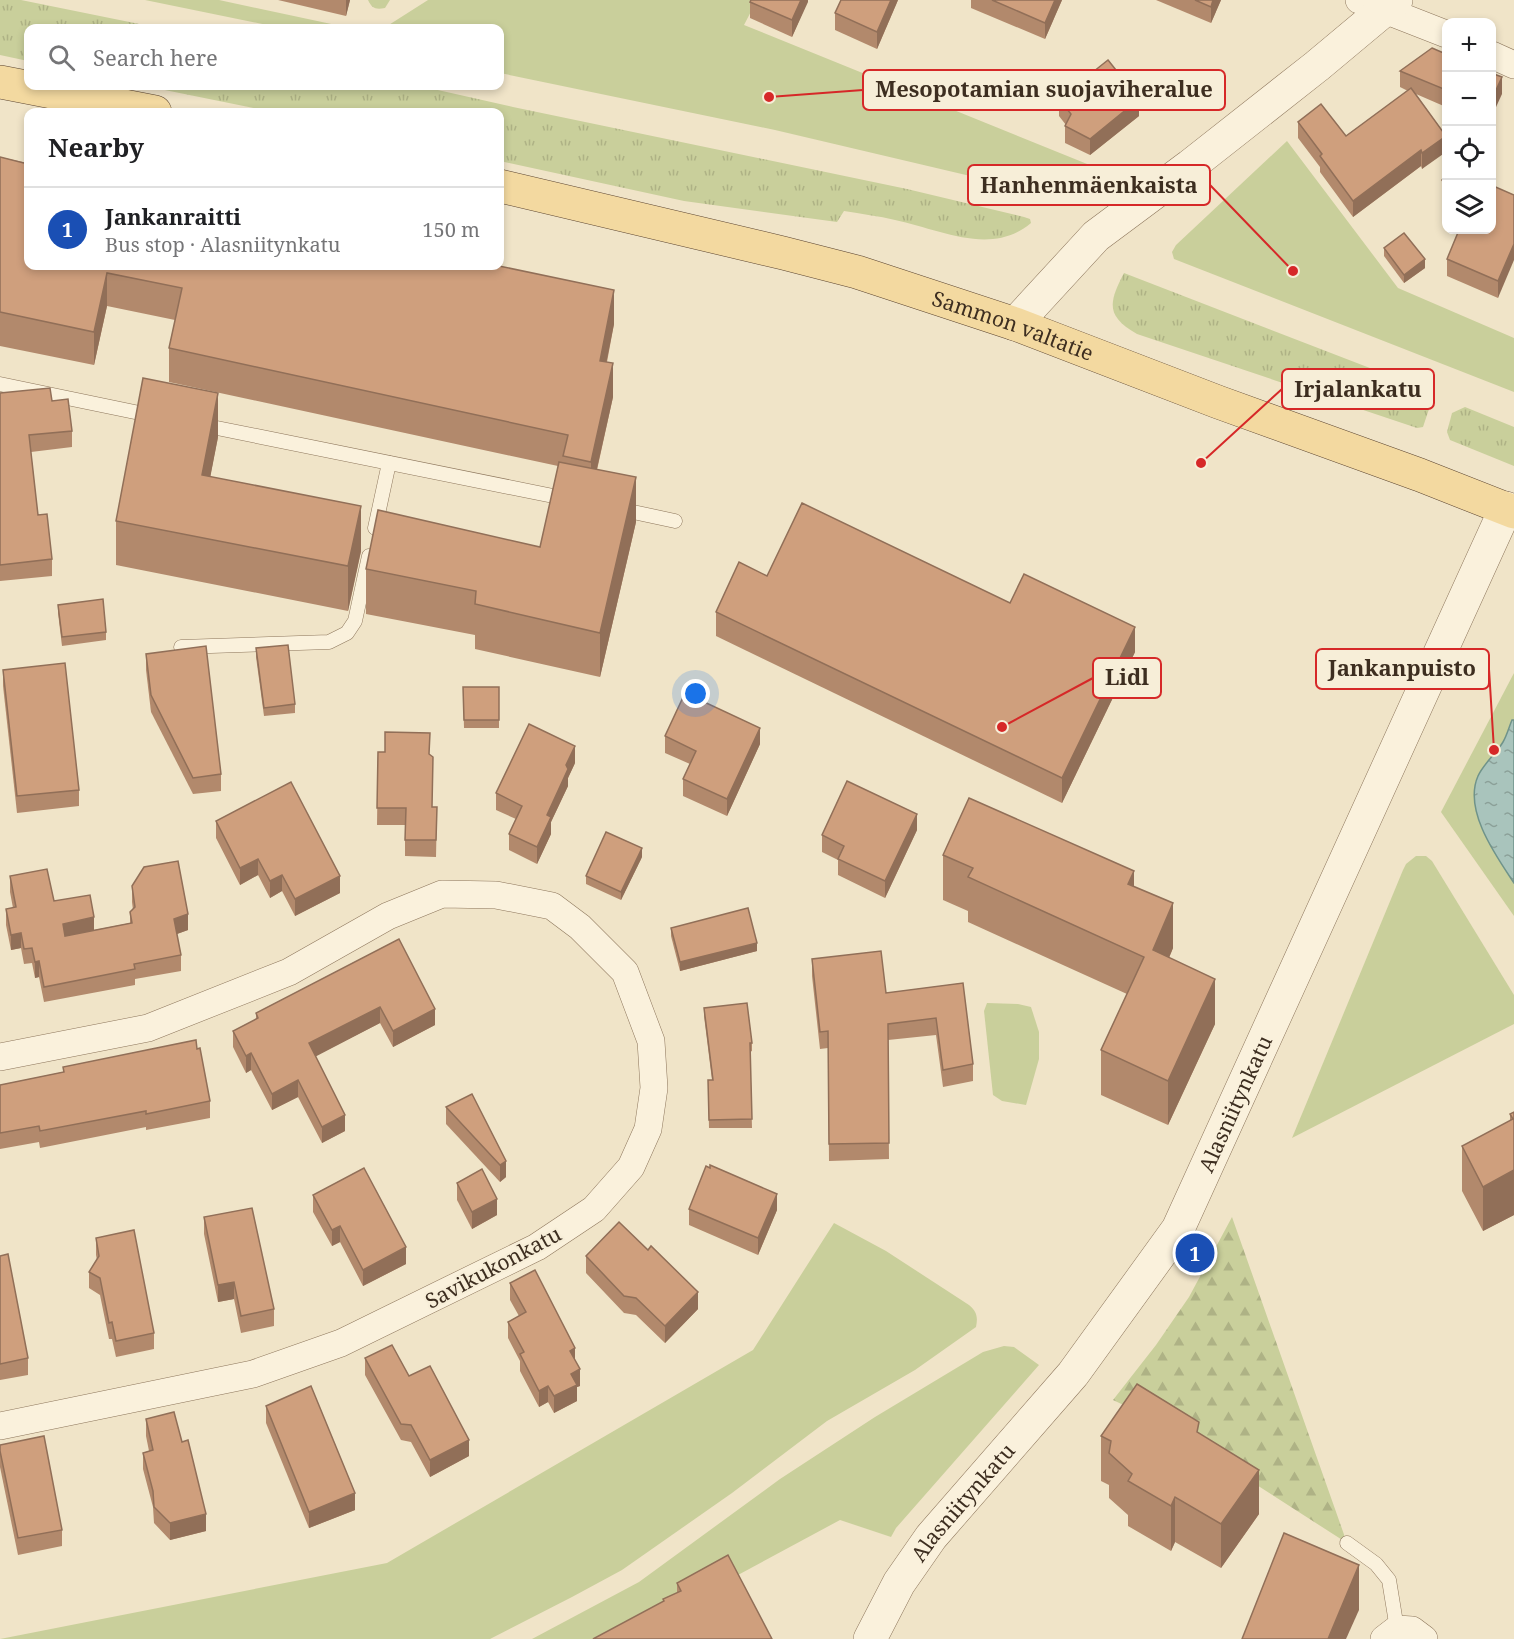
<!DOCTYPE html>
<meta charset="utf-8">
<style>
body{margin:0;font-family:"Noto Serif",serif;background:#f2f2f2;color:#202124}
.controls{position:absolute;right:18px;top:18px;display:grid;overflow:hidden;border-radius:12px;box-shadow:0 3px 9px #0003}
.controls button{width:54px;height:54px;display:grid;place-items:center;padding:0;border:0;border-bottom:2px solid #e0e0e0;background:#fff;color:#202124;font:30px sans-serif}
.you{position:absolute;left:696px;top:694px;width:21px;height:21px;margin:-15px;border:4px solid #fff;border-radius:50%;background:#1a73e8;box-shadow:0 0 0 9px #1a73e833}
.badge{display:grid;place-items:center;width:39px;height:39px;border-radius:50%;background:#ea580c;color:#fff;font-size:20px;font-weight:700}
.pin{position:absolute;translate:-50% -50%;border:3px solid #fff;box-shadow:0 2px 6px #0006}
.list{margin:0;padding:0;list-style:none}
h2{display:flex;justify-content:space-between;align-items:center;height:78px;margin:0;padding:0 24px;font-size:26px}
h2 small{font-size:20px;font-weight:400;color:#757577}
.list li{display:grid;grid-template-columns:39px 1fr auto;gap:18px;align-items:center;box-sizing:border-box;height:84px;padding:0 24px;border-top:2px solid #e0e0e0}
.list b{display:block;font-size:22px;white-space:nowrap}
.list p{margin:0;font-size:20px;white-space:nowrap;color:#757577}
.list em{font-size:20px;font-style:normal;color:#757577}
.icon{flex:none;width:33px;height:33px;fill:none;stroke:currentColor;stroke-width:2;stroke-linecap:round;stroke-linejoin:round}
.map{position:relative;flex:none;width:1514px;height:1639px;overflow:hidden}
.search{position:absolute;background:#fff;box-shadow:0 3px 9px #0003;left:24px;top:24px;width:480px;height:66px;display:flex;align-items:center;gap:15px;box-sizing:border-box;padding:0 21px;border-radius:12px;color:#757577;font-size:22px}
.panel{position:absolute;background:#fff;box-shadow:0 3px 9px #0003;left:24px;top:108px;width:480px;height:162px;border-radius:12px}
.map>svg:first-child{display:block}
.grass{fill:url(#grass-tufts)}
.forest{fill:url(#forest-firs)}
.green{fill:#c9cf9b}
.water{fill:url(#water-ripples);stroke:#6f938a;stroke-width:1.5}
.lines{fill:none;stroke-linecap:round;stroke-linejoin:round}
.service-casing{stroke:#8d765c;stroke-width:15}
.minor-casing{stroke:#8d765c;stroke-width:28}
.tertiary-casing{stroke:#8d765c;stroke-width:34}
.primary-casing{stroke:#5b4430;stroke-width:34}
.service{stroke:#faf1dc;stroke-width:14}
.minor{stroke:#faf1dc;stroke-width:27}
.tertiary{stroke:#faf1dc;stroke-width:33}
.primary{stroke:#f3d9a0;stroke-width:33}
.wall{fill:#b2896c}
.shaded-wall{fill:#916f58}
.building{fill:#cf9f7d;stroke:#916f58;stroke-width:1.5}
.labels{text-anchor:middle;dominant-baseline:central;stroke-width:4.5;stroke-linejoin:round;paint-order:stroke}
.street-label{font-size:21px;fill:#3d2e20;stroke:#f7eed8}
.leader{fill:none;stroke:#d62828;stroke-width:2}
.callout-dot{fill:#d62828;stroke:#f7eed8;stroke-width:2}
.callout{fill:#f7eed8;stroke:#d62828;stroke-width:2}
.callout-label{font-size:22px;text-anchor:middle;font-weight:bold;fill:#3d2e20}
</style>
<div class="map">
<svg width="1514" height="1639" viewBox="0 0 1514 1639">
<defs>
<pattern id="grass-tufts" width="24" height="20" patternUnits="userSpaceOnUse" patternTransform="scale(1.5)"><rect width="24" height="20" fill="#c9cf9b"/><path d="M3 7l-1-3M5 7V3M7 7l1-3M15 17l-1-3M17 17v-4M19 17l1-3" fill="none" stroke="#aeb285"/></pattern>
<pattern id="forest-firs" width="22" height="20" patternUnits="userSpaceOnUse" patternTransform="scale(1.5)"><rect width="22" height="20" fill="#c9cf9b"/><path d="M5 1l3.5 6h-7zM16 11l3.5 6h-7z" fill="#aeb285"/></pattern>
<pattern id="water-ripples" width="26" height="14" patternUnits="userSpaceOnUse" patternTransform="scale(1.5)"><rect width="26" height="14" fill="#a9c4bc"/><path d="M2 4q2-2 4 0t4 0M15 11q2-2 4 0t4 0" fill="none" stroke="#8ba098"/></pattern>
</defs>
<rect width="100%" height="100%" fill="#f0e4c8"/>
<g class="grass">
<path d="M0,0H21L159,28H28V61L0,55Z"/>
<path d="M368,0H390L385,8C375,10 372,8 368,0Z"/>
<path d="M145,86H420L513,107L907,189L1024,217L1030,219L1031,223C991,257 939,229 895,220C879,216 861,214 844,211L837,222L684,201L500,161V112H273Z"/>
<path d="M1124,273L1427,390L1432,400L1423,427L1417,428L1137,334C1105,316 1109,302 1124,273Z"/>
<path d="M1465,407L1514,427V466L1450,440L1447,432L1452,413Z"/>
</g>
<path class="forest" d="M1232,1217L1347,1543L1157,1421L1113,1400L1156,1345L1189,1297Z"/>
<g class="green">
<path d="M145,0H219L350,28H282Z"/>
<path d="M428,0H757L744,25L1102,170L1060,197L775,130L500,73V28H384Z"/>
<path d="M1287,141L1398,288L1514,338V392L1174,259L1172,252L1176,245Z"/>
<path d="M1514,673V916L1441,812Z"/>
<path d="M1416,856H1426L1432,861L1514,995V1024L1292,1138L1403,870L1406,864Z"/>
<path d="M987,1003L1018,1004L1031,1007L1039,1032V1059L1026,1105L1002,1101L993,1095L984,1011Z"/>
<path d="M834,1223L886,1251L969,1305C977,1312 978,1317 976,1327L915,1370L827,1421L732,1493L622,1570L572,1597L490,1639H0L387,1563L753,1350Z"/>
<path d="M1004,1346L1014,1347L1039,1365L896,1528L891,1537L840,1520L619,1639H532L639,1582L780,1479L875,1417L983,1352Z"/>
</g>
<path class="water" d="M1512,720H1514V883C1496,856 1463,810 1478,776C1484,763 1496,754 1503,742C1507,735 1509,727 1512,720Z"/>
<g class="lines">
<defs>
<g id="service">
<path d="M0,384L154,416"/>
<path d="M202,425L568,499"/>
<path d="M619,509L675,521"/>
<path d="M375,528L389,463"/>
<path d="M181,647L329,642L347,633L355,621L369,556"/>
<path d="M1347,1543L1376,1564L1389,1580L1397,1629"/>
</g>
<g id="minor">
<path d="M1359,0L1446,34"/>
<path d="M1492,55L1514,65"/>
<path d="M0,1057L148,1028L289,972L388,916L442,894L496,895L552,906L580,927L625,972L651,1041L654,1088L648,1129L631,1167L594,1209L537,1247L341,1343L253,1374L0,1426"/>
<path d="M1384,1639L1397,1629L1412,1630L1424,1639"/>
</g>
<g id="tertiary">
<path d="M1015,324L1096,236L1190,166L1317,66L1396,0"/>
<path id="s1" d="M870,1639L899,1583L931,1537L1073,1374L1178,1229L1506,508"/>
</g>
<g id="primary">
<path d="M0,82L155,112"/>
<path id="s2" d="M500,186L783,253L857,272L1015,324L1218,402L1420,475L1514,512"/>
</g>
</defs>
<use href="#service" class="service-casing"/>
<use href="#minor" class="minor-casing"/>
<use href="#tertiary" class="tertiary-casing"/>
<use href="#primary" class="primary-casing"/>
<use href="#service" class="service"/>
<use href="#minor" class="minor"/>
<use href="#tertiary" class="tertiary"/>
<use href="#primary" class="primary"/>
</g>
<g class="wall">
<path d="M278,0H350L346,16Z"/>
<path d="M808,0L792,37L750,18V2Z"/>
<path d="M898,0L877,49L835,30V13Z"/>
<path d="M971,0H1062L1045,39L971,8Z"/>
<path d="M1156,0H1221L1211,23Z"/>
<path d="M1446,54V107L1416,94L1446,136L1422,169L1421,166L1353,217L1320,172V167L1298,138V122L1346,136L1408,91L1400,87V71Z"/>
<path d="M1059,99L1139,116L1090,155L1065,143V126L1066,125L1059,116Z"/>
<path d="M0,157L499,266L614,324L607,362L613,397L597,470L636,522L600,677L475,649V635L366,614V569L540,547L558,466L169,382V348L175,320L107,306L94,365L0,346Z"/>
<path d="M1446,175V203L1442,196V180Z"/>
<path d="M1514,195L1498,298L1447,276V259Z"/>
<path d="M1384,248L1425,268L1404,283L1384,256Z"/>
<path d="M0,393L52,401L72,431V447L31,452L38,515L52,559V576L0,581Z"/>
<path d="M218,437L210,477L361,551L348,611L116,565V521Z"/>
<path d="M767,576L1010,603L1135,652L1062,803L716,636V612Z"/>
<path d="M58,605L106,632V640L62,646L58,613Z"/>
<path d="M256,648L295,704V713L264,716L256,657Z"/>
<path d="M146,654L221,774V791L193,794L151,712L146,670Z"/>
<path d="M3,670L79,790V806L17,813L3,686Z"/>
<path d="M463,687H499V728H464Z"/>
<path d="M665,736L760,744L727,816L683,796V779L690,764L665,753Z"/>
<path d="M378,752L430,754L432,807H437L436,857L405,856V825H377Z"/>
<path d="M575,763L568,778V786L551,822V834L537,864L509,850V834L516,819L496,810V793Z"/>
<path d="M216,821L340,893L295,916L282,891L270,898L258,875L240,885L216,838Z"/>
<path d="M917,830L885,898L838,875V860L822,852V835Z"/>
<path d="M943,855L1134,887L1173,948L1169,958L1215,1024L1168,1125L1101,1095V1050L1127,994L968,922V911L943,900Z"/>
<path d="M642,857L621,900L586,884V876Z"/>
<path d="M10,876L54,901L94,930L130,923V912L133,910L132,902V886L188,930L177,934L181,955V971L135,979V985L44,1002L39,977L35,978L32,963L24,964L21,948L11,950L6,925V909L13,908L10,892Z"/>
<path d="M671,928L757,951L680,971L671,936Z"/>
<path d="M399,939L435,1025L393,1047L380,1023L315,1056L345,1131L322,1143L298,1097L272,1110L251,1070L246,1073L233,1047V1031L256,1020V1013Z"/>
<path d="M812,959L886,993L963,983L973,1064V1081L943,1087L936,1035L888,1040L889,1159L829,1161L828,1048L820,1049L812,976Z"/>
<path d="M704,1008L752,1043V1051L750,1052L752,1128H709L708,1080H712L704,1016Z"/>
<path d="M63,1067L210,1101V1118L146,1130V1127L40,1148L39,1142L0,1149V1085L63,1072Z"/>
<path d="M472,1094L506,1177L500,1182L446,1124V1107Z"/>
<path d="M1514,1112V1215L1483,1231L1462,1191V1146L1510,1121V1114Z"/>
<path d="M457,1183L497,1215L472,1229L457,1200Z"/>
<path d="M313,1195L406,1264L363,1286L340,1242L332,1246L313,1212Z"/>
<path d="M689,1209L777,1210L758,1255L689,1225Z"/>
<path d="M204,1217L274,1309V1326L241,1333L234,1299L218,1302L204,1234Z"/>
<path d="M96,1238L154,1333V1349L116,1357L112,1339H109L100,1295L89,1288V1272L97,1260L96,1255Z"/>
<path d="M0,1256L28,1358V1375L0,1380Z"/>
<path d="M586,1256L698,1309L665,1343L636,1315L624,1313L586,1273Z"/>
<path d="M510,1283L575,1361L580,1386L577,1387V1401L554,1413L548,1402L539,1407L520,1371V1361L508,1338V1322L519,1316L510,1300Z"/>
<path d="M365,1358L409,1376L469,1456L430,1477L411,1442L401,1440L365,1375Z"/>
<path d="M266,1406L355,1510L309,1528L266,1423Z"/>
<path d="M146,1419L206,1531L170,1540L154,1523L153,1507L143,1469V1453L149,1451L146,1436Z"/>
<path d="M1199,1433L1259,1514L1221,1568L1175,1542L1171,1551L1128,1526V1515L1109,1498V1485L1101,1481V1436Z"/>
<path d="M0,1445L62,1530V1546L18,1555L0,1467Z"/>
<path d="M677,1583L772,1639L663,1602V1599L677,1593Z"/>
</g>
<g class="shaded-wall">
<path d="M346,0H350L346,16Z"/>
<path d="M801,0H808V2L792,37V20Z"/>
<path d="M891,0H898L877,49V32Z"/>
<path d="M1055,0H1062L1045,39V23Z"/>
<path d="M1213,0H1221L1211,23V7Z"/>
<path d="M1502,77V94L1491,118V101Z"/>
<path d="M1139,99V116L1090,155V139Z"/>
<path d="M1446,136V152L1422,169V153Z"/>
<path d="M1421,150V166L1353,217V201Z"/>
<path d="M1514,244V260L1498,298V281Z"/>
<path d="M1425,259V268L1404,283V275Z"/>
<path d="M107,273V306L94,365V332Z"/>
<path d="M614,290V324L600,394V361Z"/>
<path d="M613,363V397L591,495V462Z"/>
<path d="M218,393V437L202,520V475Z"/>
<path d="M636,477V522L600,677V633Z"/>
<path d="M361,506V551L348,611V566Z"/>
<path d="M1135,627V652L1062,803V778Z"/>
<path d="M760,728V744L727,816V799Z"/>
<path d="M575,746V763L568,778V786L551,822V834L537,864V847L547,815L566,765Z"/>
<path d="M917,814V830L885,898V881Z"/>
<path d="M642,848V857L621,900V892Z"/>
<path d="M258,859V875L240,885V868Z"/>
<path d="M1134,871V915L1128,884Z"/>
<path d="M282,875V891L270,898V881Z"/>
<path d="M340,876V893L295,916V899Z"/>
<path d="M1173,903V948L1153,995V950Z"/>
<path d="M188,914V930L174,935V919Z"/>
<path d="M94,917V933L63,939V924Z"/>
<path d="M21,933V948L11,950V935Z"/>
<path d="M757,943V951L680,971V962Z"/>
<path d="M39,961V977L35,978V962Z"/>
<path d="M1215,979V1024L1168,1125V1081Z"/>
<path d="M380,1007V1023L309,1060V1043Z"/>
<path d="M435,1009V1025L393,1047V1031Z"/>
<path d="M251,1053V1070L246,1073V1056Z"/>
<path d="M298,1080V1097L272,1110V1094Z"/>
<path d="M345,1115V1131L322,1143V1127Z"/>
<path d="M506,1161V1177L500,1182V1165Z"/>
<path d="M1514,1170V1215L1483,1231V1187Z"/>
<path d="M777,1194V1210L758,1255V1238Z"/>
<path d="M497,1199V1215L472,1229V1212Z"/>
<path d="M340,1226V1242L332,1246V1230Z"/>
<path d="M406,1247V1264L363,1286V1270Z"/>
<path d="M234,1282V1299L218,1302V1285Z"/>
<path d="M698,1292V1309L665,1343V1326Z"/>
<path d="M575,1348V1364L570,1351Z"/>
<path d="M580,1369V1386L577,1387V1401L554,1413V1396L571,1374Z"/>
<path d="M548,1386V1402L539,1407V1391Z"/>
<path d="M469,1440V1456L430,1477V1460Z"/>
<path d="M1259,1470V1514L1221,1568V1524Z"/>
<path d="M355,1493V1510L309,1528V1512Z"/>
<path d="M1175,1497V1542L1171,1551V1506Z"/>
<path d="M206,1514V1531L170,1540V1523Z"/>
<path d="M1359,1565V1610L1346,1639H1328Z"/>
</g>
<g class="building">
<path d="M751,0H801L792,20L750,2Z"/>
<path d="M841,0H891L877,32L835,13Z"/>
<path d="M992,0H1055L1045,23Z"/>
<path d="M1195,0H1213L1211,7Z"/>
<path d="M1432,48L1446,54V90L1400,71Z"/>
<path d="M1108,60L1139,99L1090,139L1065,126L1071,114L1059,99Z"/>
<path d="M1491,73L1502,77L1491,101Z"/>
<path d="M1411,88L1446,136L1422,153L1421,150L1353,201L1320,156L1322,154L1298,122L1321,104L1346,136Z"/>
<path d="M0,157L28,164V266H499L614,290L600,361L613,363L591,462L563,456L568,435L169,348L182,288L107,273L94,332L0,312Z"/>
<path d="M1446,175V186L1442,180Z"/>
<path d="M1491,185L1514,195V244L1498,281L1447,259L1459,230H1491Z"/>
<path d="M1404,233L1425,259L1404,275L1384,248Z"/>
<path d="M143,378L218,393L202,475L361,506L348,566L116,521Z"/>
<path d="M50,388L52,401L68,399L72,431L29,435L38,515L47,514L52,559L0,565V393Z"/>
<path d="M559,462L636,477L600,633L475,604L476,591L366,569L378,510L540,547Z"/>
<path d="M802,503L1010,603L1024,574L1135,627L1062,778L716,612L739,562L767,576Z"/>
<path d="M103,599L106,632L62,637L58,605Z"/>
<path d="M288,645L295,704L264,708L256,648Z"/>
<path d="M206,646L221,774L193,778L151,695L146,654Z"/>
<path d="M65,663L79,790L17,796L3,670Z"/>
<path d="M463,687H499V720H464Z"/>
<path d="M685,693L760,728L727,799L683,779L696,751L665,736Z"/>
<path d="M529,724L575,746L566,765L568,769L547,815L551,817L537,847L509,834L522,806L496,793Z"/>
<path d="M385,732L430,733L429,754L433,757L432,807H437L436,840H405L406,808H377L378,752H385Z"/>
<path d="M847,781L917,814L885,881L838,859L844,846L822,835Z"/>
<path d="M291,782L340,876L295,899L282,875L270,881L258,859L240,868L216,821Z"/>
<path d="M969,798L1134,871L1128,884L1173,903L1153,950L1215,979L1168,1081L1101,1050L1144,957L968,877L973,868L943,855Z"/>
<path d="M606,832L642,848L621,892L586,876Z"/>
<path d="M178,861L188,914L174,919L181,955L134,964L135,969L44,987L39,961L35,962L32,948L24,949L21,933L11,935L6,909L16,907L10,876L47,869L54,901L90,895L94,917L63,924L65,936L132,923L130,912L135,907L132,886L144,867Z"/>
<path d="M748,908L757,943L680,962L671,928Z"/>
<path d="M399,939L435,1009L393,1031L380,1007L309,1043L345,1115L322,1127L298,1080L272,1094L251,1053L246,1056L233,1031L258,1018L256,1013Z"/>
<path d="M881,951L886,993L963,983L973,1064L943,1070L936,1018L888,1024L889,1143L829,1144L828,1031L820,1032L812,959Z"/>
<path d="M747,1003L752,1043H750L752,1119L709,1120L708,1080H713L704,1008Z"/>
<path d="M196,1040L197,1049L200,1048L210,1101L146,1114V1111L40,1131L39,1126L0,1133V1085L64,1072L63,1067Z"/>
<path d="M472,1094L506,1161L500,1165L446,1107Z"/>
<path d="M1514,1112V1170L1483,1187L1462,1146L1513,1119L1510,1114Z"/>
<path d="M710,1165L777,1194L758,1238L689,1209L706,1166L710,1168Z"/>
<path d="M364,1168L406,1247L363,1270L340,1226L332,1230L313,1195Z"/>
<path d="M482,1169L497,1199L472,1212L457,1183Z"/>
<path d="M252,1208L274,1309L241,1316L234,1282L218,1285L204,1217Z"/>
<path d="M619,1222L648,1250L651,1246L698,1292L665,1326L636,1298L624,1296L586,1256Z"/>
<path d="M134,1230L154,1333L116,1341L112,1322L109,1323L100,1278L89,1272L99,1256L96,1238Z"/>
<path d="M8,1254L28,1358L0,1364V1256Z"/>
<path d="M535,1270L575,1348L570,1351L580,1369L571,1374L577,1385L554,1396L548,1386L539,1391L520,1354L524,1352L508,1322L526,1312L510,1283Z"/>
<path d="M392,1345L409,1376L430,1366L469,1440L430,1460L411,1425L401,1424L365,1358Z"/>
<path d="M1137,1384L1199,1422L1197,1432L1259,1470L1221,1524L1175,1497L1171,1506L1128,1481L1132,1474L1109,1453L1111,1441L1101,1436Z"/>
<path d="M311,1386L355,1493L309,1512L266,1406Z"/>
<path d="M174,1412L182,1442L188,1440L206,1514L170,1523L154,1507L153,1491L143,1453L153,1450L146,1419Z"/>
<path d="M44,1436L62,1530L18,1538L0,1451V1445Z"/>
<path d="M1284,1533L1359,1565L1328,1639H1242Z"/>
<path d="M728,1555L772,1639H593L664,1601L663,1599L681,1591L677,1583Z"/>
</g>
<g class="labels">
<g class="street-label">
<text stroke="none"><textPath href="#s2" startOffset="532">Sammon valtatie</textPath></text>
<text stroke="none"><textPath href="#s1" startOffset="652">Alasniitynkatu</textPath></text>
<text transform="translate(493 1267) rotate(-28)">Savikukonkatu</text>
<text stroke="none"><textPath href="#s1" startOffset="166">Alasniitynkatu</textPath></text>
</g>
</g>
<path class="leader" d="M769 97L863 90M1293 271L1210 185M1201 463L1282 389M1494 750L1489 669M1002 727L1093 678"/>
<g class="callout-dot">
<circle cx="769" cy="97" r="6"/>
<circle cx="1293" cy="271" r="6"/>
<circle cx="1201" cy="463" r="6"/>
<circle cx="1494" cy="750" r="6"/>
<circle cx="1002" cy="727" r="6"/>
</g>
<g class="callout">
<rect x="863" y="70" width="362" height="40" rx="6"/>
<rect x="968" y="165" width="242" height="40" rx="6"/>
<rect x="1282" y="369" width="152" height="40" rx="6"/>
<rect x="1316" y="649" width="173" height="40" rx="6"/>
<rect x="1093" y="658" width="68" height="40" rx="6"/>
</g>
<g class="callout-label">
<text x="1044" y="97">Mesopotamian suojaviheralue</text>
<text x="1089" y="193">Hanhenmäenkaista</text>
<text x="1358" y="397">Irjalankatu</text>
<text x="1402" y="676">Jankanpuisto</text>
<text x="1127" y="685">Lidl</text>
</g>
</svg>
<div class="controls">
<button>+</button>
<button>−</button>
<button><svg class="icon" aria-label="locate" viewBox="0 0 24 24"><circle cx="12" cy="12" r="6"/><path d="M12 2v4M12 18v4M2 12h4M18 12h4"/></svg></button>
<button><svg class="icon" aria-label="layers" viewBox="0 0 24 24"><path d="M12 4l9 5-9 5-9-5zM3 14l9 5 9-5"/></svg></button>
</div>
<div class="you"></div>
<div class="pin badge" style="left:1195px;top:1253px;background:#1a4fb4">1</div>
<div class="search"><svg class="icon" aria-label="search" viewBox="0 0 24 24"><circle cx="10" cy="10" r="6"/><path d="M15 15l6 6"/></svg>Search here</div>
<section class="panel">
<h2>Nearby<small></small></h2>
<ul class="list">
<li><span class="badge" style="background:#1a4fb4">1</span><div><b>Jankanraitti</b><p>Bus stop · Alasniitynkatu</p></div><em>150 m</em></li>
</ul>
</section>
</div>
